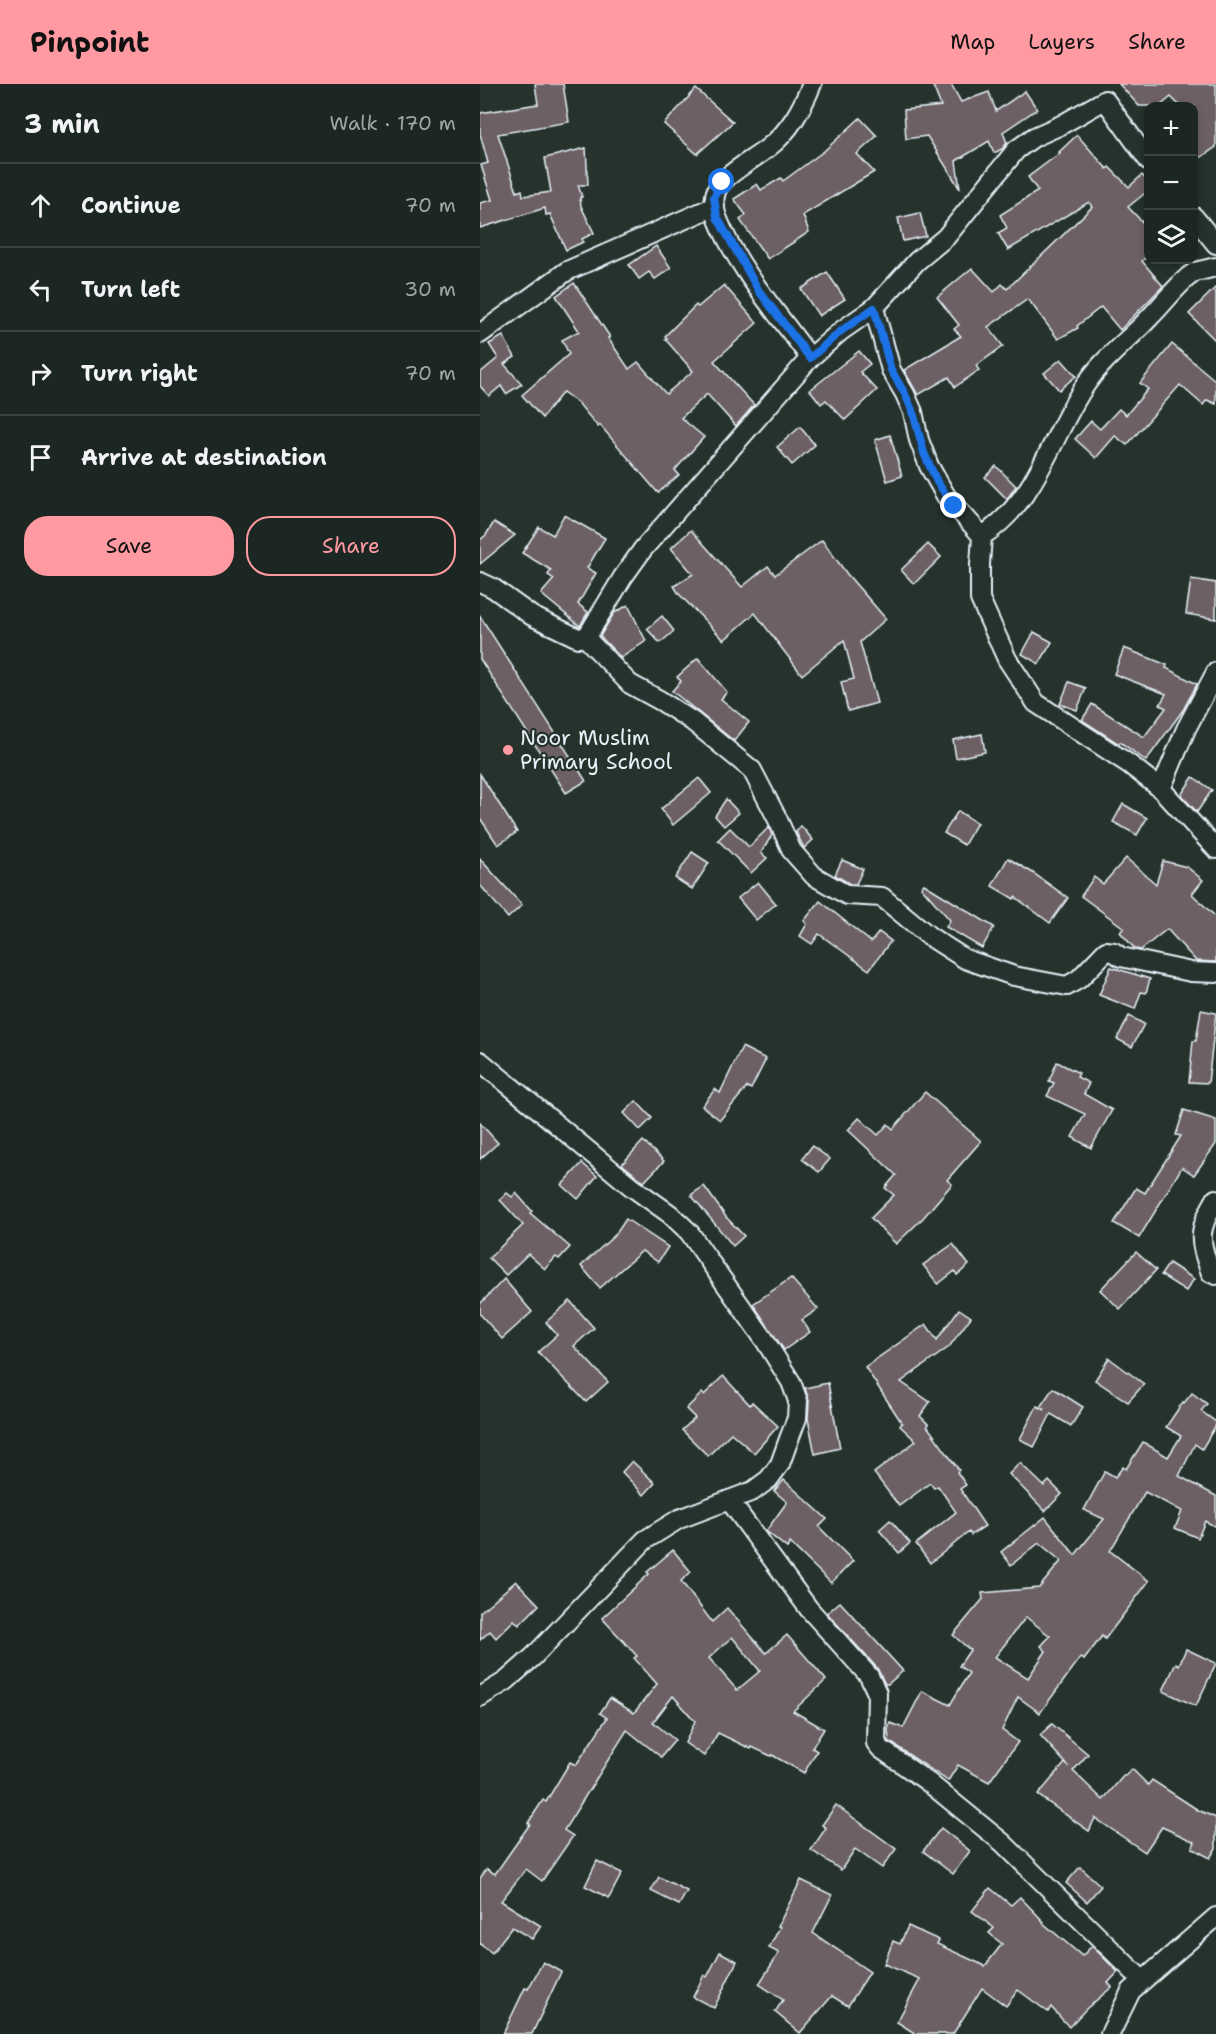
<!DOCTYPE html>
<meta charset="utf-8">
<style>
body{margin:0;font-family:"Shantell Sans",sans-serif;background:#252e2a;color:#f1f3f6}
.controls{position:absolute;right:18px;top:18px;display:grid;overflow:hidden;border-radius:12px;box-shadow:0 3px 9px #0003}
.controls button{width:54px;height:54px;display:grid;place-items:center;padding:0;border:0;border-bottom:2px solid #3a4340;background:#1c2622;color:#f1f3f6;font:30px sans-serif}
.stop{position:absolute;width:18px;height:18px;margin:-14px;border:4px solid #1a73e8;border-radius:50%;background:#fff}
.stop.end{background:#1a73e8;border-color:#fff;box-shadow:0 2px 6px #0008}
.list{margin:0;padding:0;list-style:none}
h2{display:flex;justify-content:space-between;align-items:center;height:78px;margin:0;padding:0 24px;font-size:26px}
h2 small{font-size:20px;font-weight:400;color:#a0a5a5}
.list li{display:grid;grid-template-columns:39px 1fr auto;gap:18px;align-items:center;box-sizing:border-box;height:84px;padding:0 24px;border-top:2px solid #3a4340}
.list b{display:block;font-size:22px;white-space:nowrap}
.list em{font-size:20px;font-style:normal;color:#a0a5a5}
.actions{display:flex;gap:12px;padding:18px 24px}
.actions a{flex:1;padding:14px 0;border:2px solid #ff9aa2;border-radius:24px;text-align:center;font-size:21px;color:#ff9aa2}
.actions .main{background:#ff9aa2;color:#111}
.icon{flex:none;width:33px;height:33px;fill:none;stroke:currentColor;stroke-width:2;stroke-linecap:round;stroke-linejoin:round}
.map{position:relative;flex:none;width:736px;height:1950px;overflow:hidden}
header{display:flex;align-items:center;gap:36px;box-sizing:border-box;height:84px;padding:0 30px;background:#ff9aa2;color:#111}
header strong{font-size:28px}
nav{display:flex;gap:33px;margin-inline-start:auto;font-size:21px}
main{display:flex}
aside{flex:1;background:#1c2622}
.map>svg:first-child{display:block}
.building{fill:#6c6165;stroke:#e8f1f8;stroke-width:1.5;fill-rule:evenodd}
.lines{fill:none;stroke-linecap:round;stroke-linejoin:round}
.minor-casing{stroke:#e8f1f8;stroke-width:22}
.minor{stroke:#26332d;stroke-width:18}
.route{stroke:#1a73e8;stroke-width:8}
.poi-dot{fill:#ff9aa2;stroke:#26332d;stroke-width:2}
.labels{text-anchor:middle;dominant-baseline:central;stroke-width:4.5;stroke-linejoin:round;paint-order:stroke}
.poi-label{font-size:21px;fill:#e8f1f8;stroke:#26332d;text-anchor:start}
</style>
<header>
<strong>Pinpoint</strong>
<nav><a>Map</a><a>Layers</a><a>Share</a></nav>
</header>
<main>
<aside>
<h2>3 min<small>Walk · 170 m</small></h2>
<ul class="list">
<li><svg class="icon" aria-label="ahead" viewBox="0 0 24 24"><path d="M12 20V5M6 11l6-6 6 6"/></svg><div><b>Continue</b></div><em>70 m</em></li>
<li><svg class="icon" aria-label="left" viewBox="0 0 24 24"><path d="M17 20v-9H6M10 6l-5 5 5 5"/></svg><div><b>Turn left</b></div><em>30 m</em></li>
<li><svg class="icon" aria-label="right" viewBox="0 0 24 24"><path d="M7 20v-9h11M14 6l5 5-5 5"/></svg><div><b>Turn right</b></div><em>70 m</em></li>
<li><svg class="icon" aria-label="arrive" viewBox="0 0 24 24"><path d="M6 21V4h12l-3 4 3 4H6"/></svg><div><b>Arrive at destination</b></div></li>
</ul>
<div class="actions"><a class="main">Save</a><a>Share</a></div>
</aside>
<div class="map">
<svg width="736" height="1950" viewBox="0 0 736 1950">
<rect width="100%" height="100%" fill="#26332d"/>
<filter id="ink" filterUnits="userSpaceOnUse"><feTurbulence type="fractalNoise" baseFrequency=".0167" numOctaves="2"/><feDisplacementMap in="SourceGraphic" scale="12" xChannelSelector="R" yChannelSelector="G"/><feConvolveMatrix kernelMatrix="1 2 1 2 8 2 1 2 1" color-interpolation-filters="sRGB"/></filter>
<g filter="url(#ink)">
<g class="building">
<path d="M55,0H83L89,38L18,50L37,108L42,106L43,112L71,108L65,74L106,64L108,101H98L102,113H100L101,122L114,149L102,155L103,158L86,166L70,130L66,131L65,124L0,144V119L12,116L1,81L8,79L0,50V29L58,20Z"/>
<path d="M462,0H471L481,18L509,8L516,27L545,7L557,25L523,48L527,59L522,65L514,69L509,57L476,77L480,105L447,52L426,55L424,26L461,22L453,2Z"/>
<path d="M639,0H736V63L714,78V22H700L691,13L680,22H659Z"/>
<path d="M216,5L253,38L217,70L184,40Z"/>
<path d="M380,34L397,52L377,70L394,88L323,131L329,148L288,175L260,136L266,131L254,115L277,100L281,106L301,94L303,97L344,67Z"/>
<path d="M597,51L627,85L629,83L649,103L662,91L669,99V106L648,123L669,145V171L662,177L683,202L640,246L621,223L597,242L598,244L578,255L548,215L508,243L523,262L496,282L499,286L475,303L469,293L438,311L424,286L481,252L474,245L479,241L457,213L492,184L514,208L522,200L527,205L612,123L609,118L528,166L518,149L527,144L520,131L558,107L548,93L580,69L579,68Z"/>
<path d="M440,129L446,152L423,157L418,134Z"/>
<path d="M176,162L191,184L175,195L169,188L159,195L149,181Z"/>
<path d="M347,188L365,215L339,232L321,205Z"/>
<path d="M94,199L130,253L128,254L149,285L158,278L186,310L213,287L185,255L187,254L185,252L216,221L218,223L244,201L277,239L234,277L274,321L256,342L227,310L201,334L224,353L195,386L199,391L178,409L120,341L118,343L99,320L83,308L62,334L42,311L89,270L82,256L99,247L76,212Z"/>
<path d="M736,203V257L709,230Z"/>
<path d="M23,252L35,273L24,280L42,300L26,310L21,302L9,312L0,302V289L18,274L9,260Z"/>
<path d="M692,260L736,297V320L727,316L723,321L700,301L647,361L635,352L616,374L595,355L611,337L620,345L639,325L646,331L668,305L660,299Z"/>
<path d="M379,267L390,280L380,288L397,306L365,336L346,316L341,320L330,306Z"/>
<path d="M581,275L596,292L579,306L564,289Z"/>
<path d="M320,343L335,361L312,381L297,363Z"/>
<path d="M410,351L422,392L407,397L395,356Z"/>
<path d="M516,382L536,402L527,415L505,393Z"/>
<path d="M84,431L125,454L107,484L116,489L98,520L108,528L100,542L61,510L74,495L68,491L71,486L42,469L59,443L73,451Z"/>
<path d="M14,438L35,451L0,480V456L6,451Z"/>
<path d="M211,446L262,503L288,482L295,491L342,456L367,490L406,535L380,558L397,619L368,627L361,598L374,595L364,556L322,591L275,529L244,556L199,510L194,502L213,490L191,464Z"/>
<path d="M448,460L461,473L434,500L421,486Z"/>
<path d="M711,495L736,499V535L706,530Z"/>
<path d="M148,521L166,557L141,574L120,552L134,529Z"/>
<path d="M0,532L106,697L86,709L0,575Z"/>
<path d="M182,532L194,547L180,559L167,545Z"/>
<path d="M554,548L572,558L559,580L542,570Z"/>
<path d="M644,564L687,581L686,584L717,600L703,626L666,677L640,658L639,660L602,636L612,620L664,653L686,624L680,621L686,610L634,590Z"/>
<path d="M218,574L247,608L241,615L269,638L254,657L192,607L201,597L197,593Z"/>
<path d="M589,598L606,604L597,626L580,620Z"/>
<path d="M502,650L505,668L476,674L473,656Z"/>
<path d="M0,690L37,748L18,761L0,734Z"/>
<path d="M713,693L732,706L717,728L701,711Z"/>
<path d="M219,694L231,709L193,741L181,725Z"/>
<path d="M246,715L259,729L244,742L235,732Z"/>
<path d="M643,720L667,734L657,751L633,738Z"/>
<path d="M478,727L497,739L484,761L464,749Z"/>
<path d="M321,742L333,756L324,764L316,748Z"/>
<path d="M289,743L292,751L281,769L287,774L271,789L238,756L250,744L269,763Z"/>
<path d="M212,768L229,779L212,805L195,794Z"/>
<path d="M528,774L553,789L588,814L570,839L535,813L534,815L512,802Z"/>
<path d="M646,774L676,800L683,777L707,783L723,796L712,810L736,833V878L716,877L687,845L661,866L655,865L640,848L644,844L601,812L614,793L623,800Z"/>
<path d="M0,775L42,821L28,834L0,801Z"/>
<path d="M362,776L383,785L376,800H370L355,791Z"/>
<path d="M278,798L296,820L276,836L258,814Z"/>
<path d="M444,800L514,843L502,864L466,843L470,836L441,803Z"/>
<path d="M340,817L391,858L399,848L411,857L389,886L339,850L332,860L320,852L327,840L324,837Z"/>
<path d="M631,883L670,895L666,909L661,908L655,925L619,911Z"/>
<path d="M721,926L736,929L728,999L709,998L713,957H716Z"/>
<path d="M649,932L664,940L652,963L637,955Z"/>
<path d="M262,963L286,975L271,1005L267,1003L240,1036L222,1022L235,1005L240,1009Z"/>
<path d="M577,978L599,989L597,993L609,999L604,1010L632,1026L611,1064L592,1053L605,1030L567,1012L574,999L569,997Z"/>
<path d="M445,1008L501,1057L467,1096L472,1100L443,1134L416,1160L391,1134L414,1111L405,1104L416,1091L368,1046L379,1034L398,1051L408,1040L413,1045Z"/>
<path d="M156,1017L172,1034L160,1046L144,1029Z"/>
<path d="M704,1026L736,1036V1060L714,1091L702,1083L659,1154L634,1139L656,1104L665,1109L701,1052L696,1051Z"/>
<path d="M0,1039L18,1059L0,1075Z"/>
<path d="M163,1057L184,1077L164,1098L142,1080Z"/>
<path d="M332,1062L350,1075L339,1088L322,1075Z"/>
<path d="M102,1079L117,1092L98,1115L82,1101Z"/>
<path d="M224,1102L246,1133L264,1152L253,1162L211,1111Z"/>
<path d="M27,1109L32,1113L36,1109L52,1127L50,1129L90,1163L79,1175L76,1173L65,1185L48,1170L26,1191L9,1174L43,1141L20,1116Z"/>
<path d="M146,1135L188,1163L178,1178L162,1167L120,1204L101,1182L136,1150Z"/>
<path d="M473,1160L489,1181L477,1191L475,1187L458,1200L443,1181Z"/>
<path d="M656,1168L676,1186L640,1225L620,1206Z"/>
<path d="M689,1179L714,1195L706,1207L681,1191Z"/>
<path d="M311,1194L338,1225L322,1236L330,1248L304,1266L273,1220Z"/>
<path d="M24,1195L52,1228L22,1255L0,1230V1220Z"/>
<path d="M90,1217L114,1244L94,1262L128,1298L106,1318L58,1268L77,1251L66,1238Z"/>
<path d="M479,1225L491,1233L469,1263L421,1298L450,1318L440,1332L448,1340L447,1342L479,1386L477,1388L486,1401L480,1405L505,1442L491,1451L489,1448L450,1479L436,1460L476,1428L458,1402L454,1404L450,1399L419,1422L394,1389L436,1357L420,1342L422,1339L385,1283L446,1240L457,1256Z"/>
<path d="M629,1274L664,1300L648,1318L615,1296Z"/>
<path d="M243,1292L270,1321L272,1318L298,1342L274,1369L251,1349L228,1372L202,1346L215,1334L206,1325L222,1309L224,1311Z"/>
<path d="M348,1299L360,1364L335,1370L328,1335L329,1317L325,1304Z"/>
<path d="M573,1304L603,1323L591,1342L571,1330L554,1363L540,1355L557,1322L565,1326L560,1323Z"/>
<path d="M712,1309L727,1320L721,1327L736,1338V1341L722,1365L715,1360L699,1392L736,1412V1443L725,1437L718,1454L695,1444L702,1427L665,1408L630,1467L669,1497L625,1555L622,1552L604,1576L601,1573L560,1629L538,1613L522,1646L538,1658L509,1698L478,1681L468,1697L409,1657L408,1645L410,1639L423,1644L442,1607L470,1621L489,1589L479,1582L490,1566L473,1551L503,1515L502,1509L559,1504L581,1477L559,1459L531,1481L521,1468L565,1433L595,1471L624,1435L604,1426L625,1387L635,1393L643,1383L646,1385L663,1358L688,1373L701,1352L686,1343L703,1318L704,1319ZM546,1533L570,1552L561,1562L566,1567L548,1594L515,1573Z"/>
<path d="M152,1377L175,1399L164,1411L142,1388Z"/>
<path d="M540,1379L564,1402L569,1397L582,1410L565,1427L529,1390Z"/>
<path d="M304,1396L347,1435L339,1443L373,1477L351,1499L310,1459L307,1464L286,1447L307,1418L294,1407Z"/>
<path d="M410,1436L430,1459L419,1469L399,1446Z"/>
<path d="M193,1466L211,1488L201,1497L232,1538L247,1524L286,1569L307,1551L346,1596L313,1627L344,1645L332,1664L337,1667L324,1689L292,1671L291,1672L272,1663L271,1665L238,1649L224,1672L205,1659L215,1637L193,1612L173,1638L195,1656L181,1673L147,1646L84,1746L93,1752L62,1797L46,1785L21,1817L61,1842L52,1855L32,1843L12,1869L0,1860V1794L7,1785L15,1790L50,1740L48,1739L63,1716L66,1718L90,1678L96,1681L127,1634L120,1629L130,1614L154,1629L177,1600L154,1574L157,1572L122,1534L169,1490L167,1488ZM252,1553L280,1587L257,1606L229,1574Z"/>
<path d="M36,1497L59,1521L39,1541L34,1536L16,1554L10,1547L0,1556V1528Z"/>
<path d="M360,1518L423,1587L408,1600H405L397,1584L347,1529Z"/>
<path d="M706,1565L736,1579L716,1622L683,1607L696,1579L699,1581Z"/>
<path d="M572,1640L608,1670L593,1687L623,1716L644,1691L645,1692L652,1685L668,1701L672,1696L718,1726L736,1734V1764L730,1774L712,1764L715,1758L682,1743L665,1768L615,1734L609,1747L558,1711L585,1679L589,1683L560,1651Z"/>
<path d="M356,1721L416,1765L402,1784L375,1765L361,1786L331,1766L346,1744L342,1741Z"/>
<path d="M461,1744L490,1767L473,1790L443,1767Z"/>
<path d="M117,1777L142,1789L129,1814L105,1802Z"/>
<path d="M600,1783L621,1802L607,1818L586,1799Z"/>
<path d="M179,1793L207,1807L199,1821L171,1807Z"/>
<path d="M321,1796L352,1811L333,1849L390,1888L368,1922L352,1912L320,1949L295,1928L303,1916L279,1900L299,1869L289,1864L300,1843L298,1842Z"/>
<path d="M510,1804L531,1821L540,1813L564,1838L563,1839L602,1872L612,1862L638,1888L628,1899L632,1903L606,1925L589,1943L571,1923L568,1928L538,1906L526,1922L502,1904L473,1950H436L417,1938L440,1895L404,1880L413,1857L420,1860L428,1842L459,1856L457,1860L505,1882L522,1860L509,1849L514,1844L492,1827Z"/>
<path d="M240,1868L257,1877L234,1924L213,1913L224,1891L227,1893Z"/>
<path d="M63,1878L81,1888L52,1950H23L45,1904L48,1905Z"/>
</g>
<g class="lines">
<defs>
<g id="minor">
<path d="M714,133L736,160"/>
<path d="M394,224L411,286L425,310L433,328L439,356L449,382L466,412L502,452L500,480V515L527,575L556,619L649,680L681,705L736,765"/>
<path d="M0,250L87,187L235,122"/>
<path d="M330,274C298,229 258,186 237,133C233,122 233,108 241,99C254,85 274,75 289,63C310,47 322,24 332,0"/>
<path d="M502,452C556,418 571,353 604,303C622,275 648,257 670,233C683,220 694,205 708,193L715,188L736,183"/>
<path d="M0,498L13,504L52,532L98,554L105,553L109,549L143,493L163,465L330,274L361,247L394,224L437,177L466,153L536,66L554,53L581,41L625,16L668,76"/>
<path d="M105,553L150,600L181,617L212,637L272,686L297,734L312,767L334,792L367,811L402,813L449,852L485,875L534,892L587,902L599,895L626,867L634,868L641,873L711,888L736,889"/>
<path d="M681,705L706,645L736,588"/>
<path d="M0,977L152,1103L190,1130L209,1148L284,1255L311,1298L318,1317L317,1334L309,1355L300,1380L289,1395L273,1407L199,1435L165,1456L53,1573L26,1597L0,1613"/>
<path d="M736,1115C718,1146 718,1155 731,1189L736,1191"/>
<path d="M249,1416L329,1525L389,1592L397,1609L396,1659L401,1665L448,1698L523,1759L662,1896"/>
<path d="M630,1950L651,1907L736,1833"/>
</g>
</defs>
<use href="#minor" class="minor-casing"/>
<use href="#minor" class="minor"/>
</g>
</g>
<g class="lines" filter="url(#ink)">
<path class="route" d="M242,98L234,113L237,133L279,207L330,274L361,247L394,224L411,286L425,310L433,328L444,369L457,398L474,422"/>
</g>
<circle class="poi-dot" cx="28" cy="666" r="6"/>
<g class="labels">
<g class="poi-label">
<text x="40" y="654">Noor Muslim<tspan x="40" dy="24">Primary School</tspan></text>
</g>
</g>
</svg>
<div class="controls">
<button>+</button>
<button>−</button>
<button><svg class="icon" aria-label="layers" viewBox="0 0 24 24"><path d="M12 4l9 5-9 5-9-5zM3 14l9 5 9-5"/></svg></button>
</div>
<div class="stop" style="left:242px;top:98px"></div>
<div class="stop end" style="left:474px;top:422px"></div>
</div>
</main>
